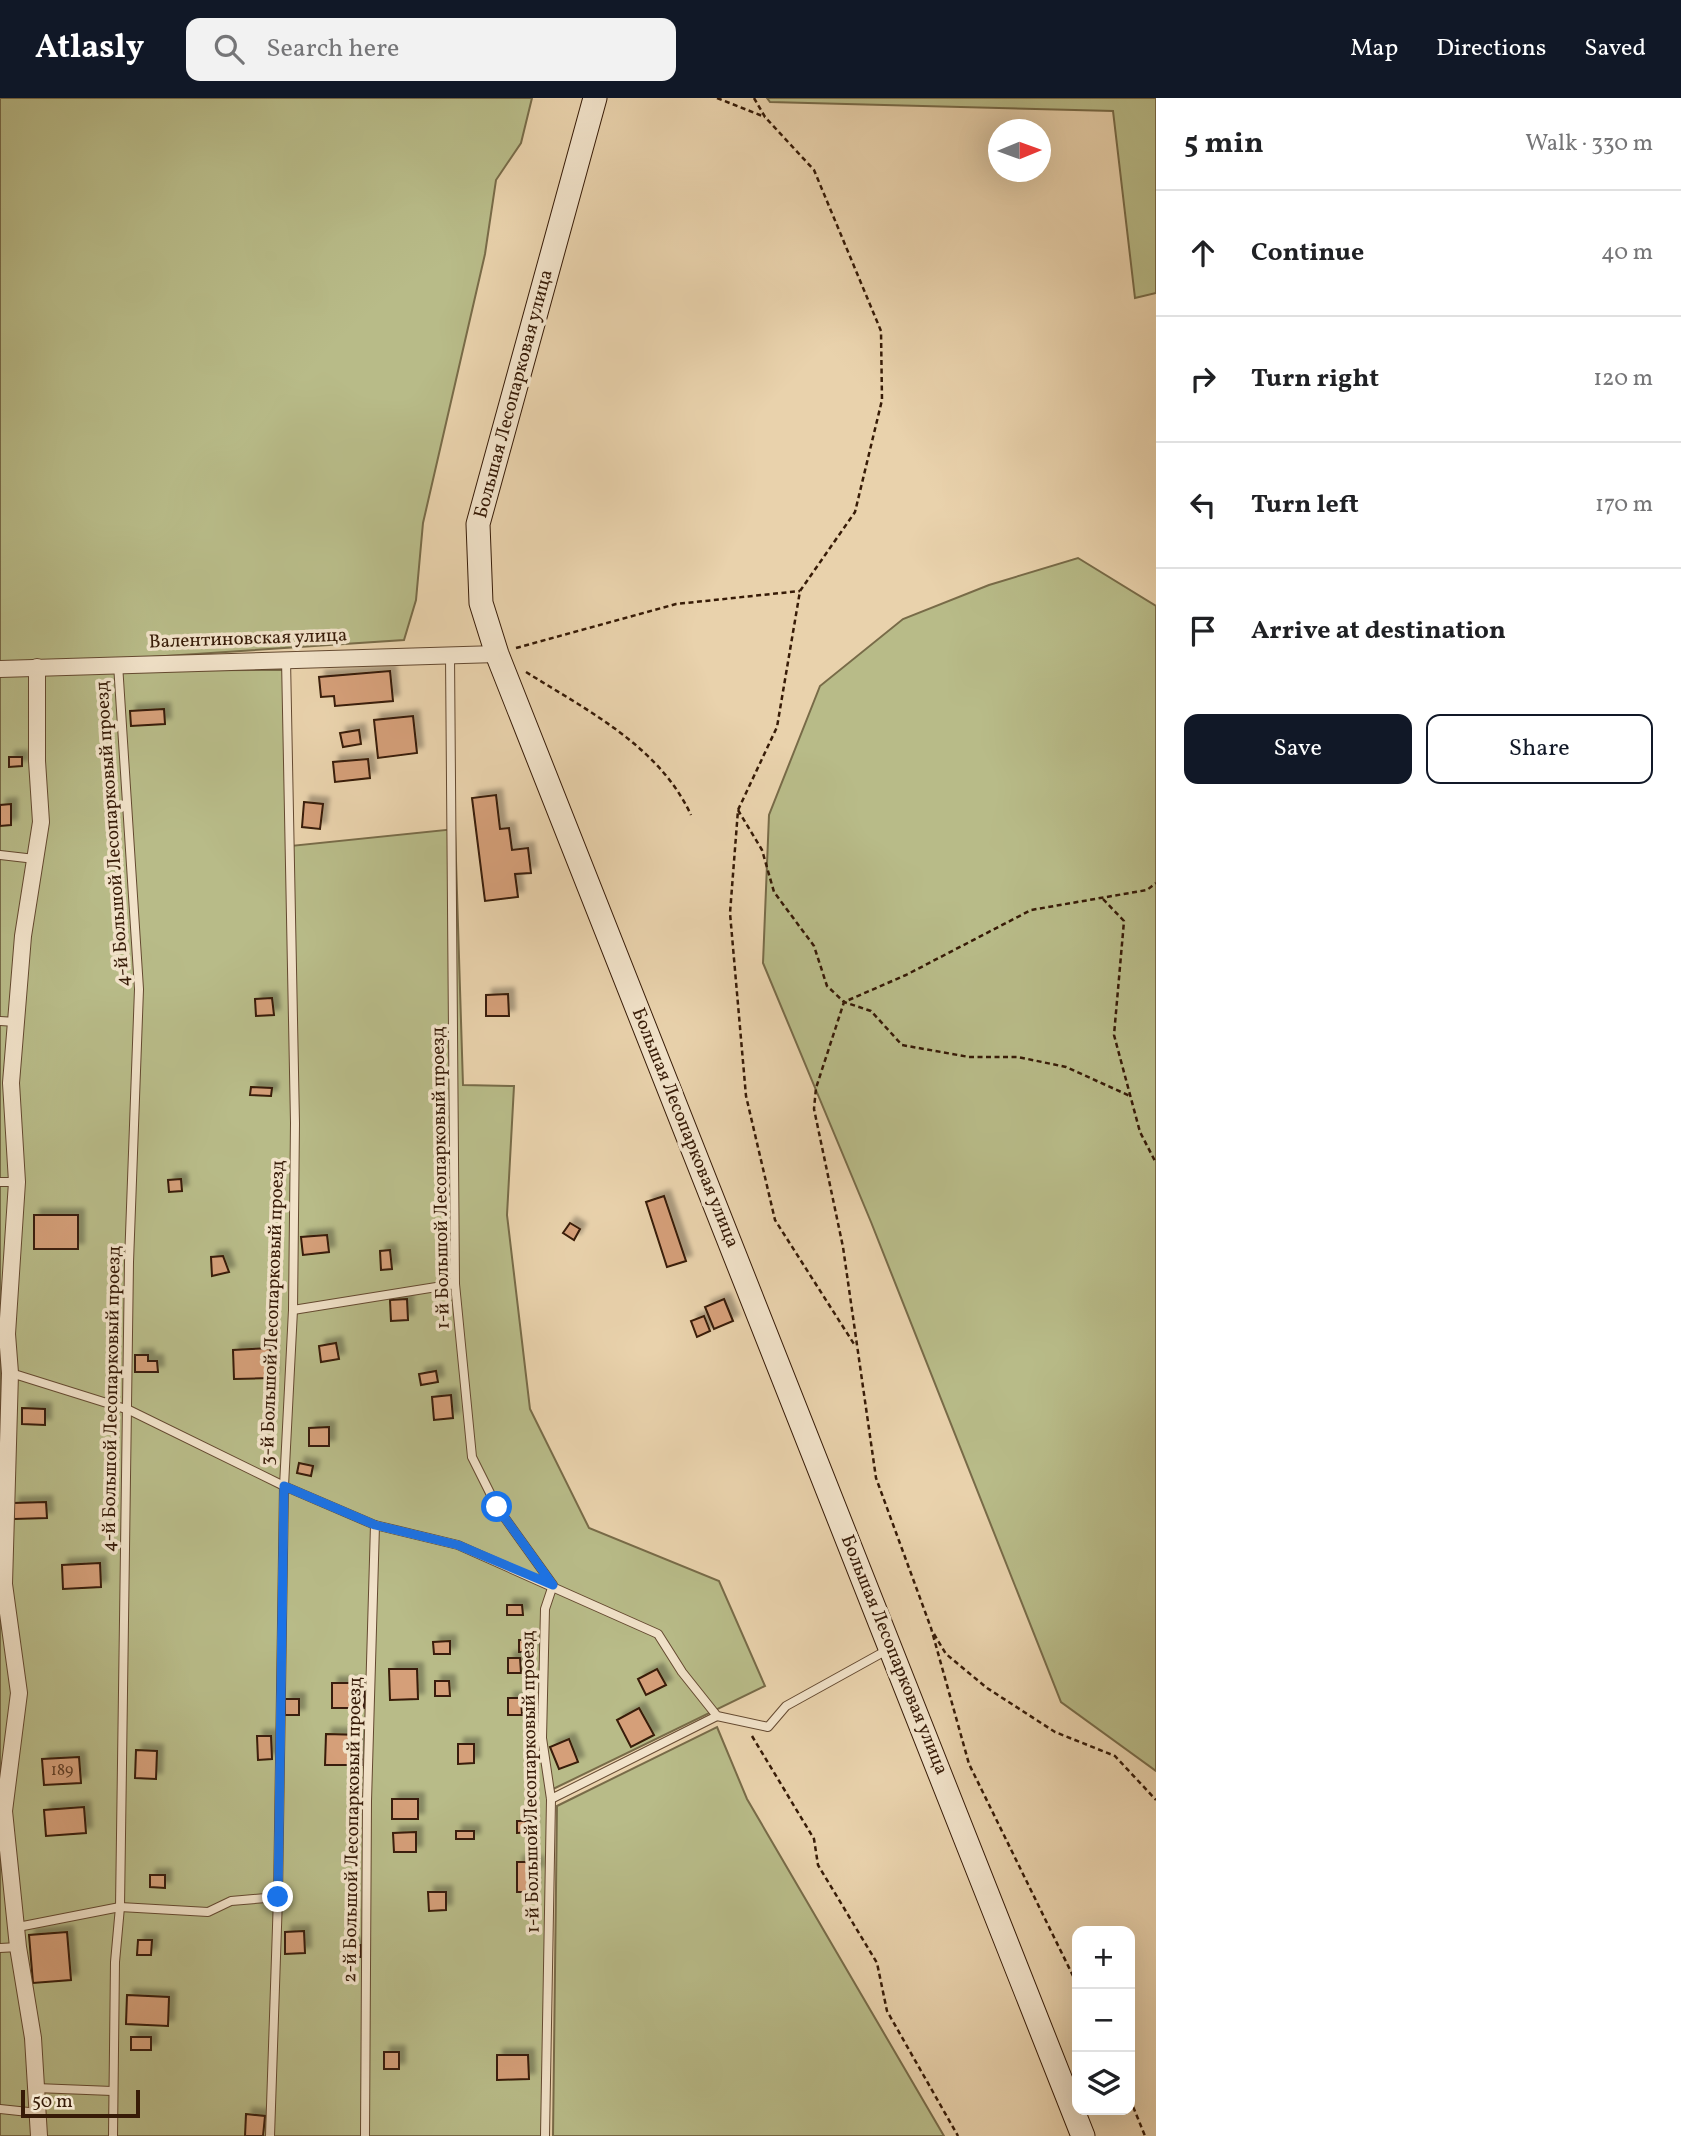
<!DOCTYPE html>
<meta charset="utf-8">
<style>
body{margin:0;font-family:Vollkorn,serif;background:#f2f2f2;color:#202124}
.controls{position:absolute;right:21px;bottom:21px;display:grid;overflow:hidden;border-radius:14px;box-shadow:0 7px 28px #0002}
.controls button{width:63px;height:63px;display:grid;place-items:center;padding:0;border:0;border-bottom:2px solid #e0e0e0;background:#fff;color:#202124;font:35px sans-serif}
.compass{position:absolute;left:988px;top:21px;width:63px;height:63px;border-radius:50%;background:#fff;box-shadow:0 7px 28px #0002;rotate:89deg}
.scale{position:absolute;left:21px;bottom:18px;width:119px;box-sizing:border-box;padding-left:7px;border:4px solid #371b07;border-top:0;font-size:19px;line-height:24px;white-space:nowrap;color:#371b07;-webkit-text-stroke:5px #f1e2c9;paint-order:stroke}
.stop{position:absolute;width:21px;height:21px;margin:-16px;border:5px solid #1a73e8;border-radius:50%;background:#fff}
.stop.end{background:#1a73e8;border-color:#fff;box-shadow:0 2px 7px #0008}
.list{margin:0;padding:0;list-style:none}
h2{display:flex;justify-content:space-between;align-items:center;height:91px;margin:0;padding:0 28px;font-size:30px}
h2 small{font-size:23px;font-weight:400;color:#757577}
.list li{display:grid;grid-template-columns:46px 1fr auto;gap:21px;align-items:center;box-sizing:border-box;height:126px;padding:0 28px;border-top:2px solid #e0e0e0}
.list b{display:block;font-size:26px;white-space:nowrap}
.list em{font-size:23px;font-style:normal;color:#757577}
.actions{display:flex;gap:14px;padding:21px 28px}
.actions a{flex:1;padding:16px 0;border:2px solid #111827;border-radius:14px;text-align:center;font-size:24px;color:#111827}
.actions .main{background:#111827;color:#fff}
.icon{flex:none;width:38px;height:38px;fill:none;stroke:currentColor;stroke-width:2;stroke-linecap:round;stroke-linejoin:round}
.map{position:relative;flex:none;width:1156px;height:2038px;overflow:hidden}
header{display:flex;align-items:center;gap:42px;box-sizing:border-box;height:98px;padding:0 35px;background:#111827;color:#fff}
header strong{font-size:33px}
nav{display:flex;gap:38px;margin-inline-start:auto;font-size:24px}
.search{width:490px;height:63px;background:#f2f2f2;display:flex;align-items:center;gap:18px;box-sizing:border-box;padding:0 24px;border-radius:14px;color:#757577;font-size:26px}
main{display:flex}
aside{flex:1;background:#fff}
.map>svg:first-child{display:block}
.green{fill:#b8bb88;stroke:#786b48;stroke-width:2}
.building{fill:#d59f79;stroke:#371b07;stroke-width:2;filter:url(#shadow)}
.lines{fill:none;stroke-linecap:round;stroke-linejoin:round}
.service-casing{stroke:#644930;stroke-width:10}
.minor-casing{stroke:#644930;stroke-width:18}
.secondary-casing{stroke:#371b07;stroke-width:25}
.path{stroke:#371b07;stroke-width:2.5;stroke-dasharray:5 3.5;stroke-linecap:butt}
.service{stroke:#f1e2c9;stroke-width:8}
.minor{stroke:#f1e2c9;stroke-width:16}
.secondary{stroke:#f1e2c9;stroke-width:23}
.route{stroke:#1a73e8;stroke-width:9}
.labels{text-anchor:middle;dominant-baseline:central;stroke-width:7;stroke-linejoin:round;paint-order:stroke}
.number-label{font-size:16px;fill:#5e3c24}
.street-label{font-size:19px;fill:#371b07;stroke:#f1e2c9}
</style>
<header>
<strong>Atlasly</strong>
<div class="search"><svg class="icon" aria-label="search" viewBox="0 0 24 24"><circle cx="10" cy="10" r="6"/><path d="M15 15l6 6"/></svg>Search here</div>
<nav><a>Map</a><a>Directions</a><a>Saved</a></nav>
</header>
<main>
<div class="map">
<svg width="1156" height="2038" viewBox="0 0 1156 2038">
<defs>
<filter id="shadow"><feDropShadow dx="6" dy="-6" stdDeviation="2" flood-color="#0004"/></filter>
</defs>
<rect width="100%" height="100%" fill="#e9d2ac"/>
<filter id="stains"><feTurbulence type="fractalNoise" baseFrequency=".00286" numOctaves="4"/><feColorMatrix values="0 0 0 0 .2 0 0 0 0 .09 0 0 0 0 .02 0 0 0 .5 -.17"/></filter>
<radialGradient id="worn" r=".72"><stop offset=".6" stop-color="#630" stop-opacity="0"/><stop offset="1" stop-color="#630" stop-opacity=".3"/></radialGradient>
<g class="green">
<path d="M0,0H532L521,45L496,82L485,156L423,425L416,502L404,542L0,569Z"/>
<path d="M767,0H1156V195L1135,200L1113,13L770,4Z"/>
<path d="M1078,460L1156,508V1673L1061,1604L871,1124L763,865L769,717L820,588L903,521L989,487Z"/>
<path d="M287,572L291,748L455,731L463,987L514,988L507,1117L530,1311L589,1430L719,1483L765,1588L549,1693L542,2038H0V573Z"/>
<path d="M717,1629L747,1701L944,2038H553L557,1708Z"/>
</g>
<g class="building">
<path d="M390,573L393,603L335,608L334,598L321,599L319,579Z"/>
<path d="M164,611L165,626L131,628L130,613Z"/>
<path d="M413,618L417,655L378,660L374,622Z"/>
<path d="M359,632L361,646L343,649L340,635Z"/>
<path d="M9,659H22V668L9,669Z"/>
<path d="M368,661L370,680L335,684L333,664Z"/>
<path d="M496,697L500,731L509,730L512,752L528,750L531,775L515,776L518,799L485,803L472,700Z"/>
<path d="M304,704L323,706L320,731L302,729Z"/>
<path d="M11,706V727L0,728V707Z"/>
<path d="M508,896L509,918H486V897Z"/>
<path d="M272,900L274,917L256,918L255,901Z"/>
<path d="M251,989L272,990L271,998L250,997Z"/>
<path d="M181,1081L182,1093L169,1094L168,1082Z"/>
<path d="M664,1098L686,1163L667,1169L646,1104Z"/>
<rect x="34" y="1117" width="44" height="34"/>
<path d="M570,1125L580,1131L574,1142L563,1135Z"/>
<path d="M327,1137L329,1154L303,1157L301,1139Z"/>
<path d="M390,1152L392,1171L381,1172L380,1153Z"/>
<path d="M223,1158L229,1174L212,1178L211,1159Z"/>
<path d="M407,1201L408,1222L391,1223L390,1202Z"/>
<path d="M724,1201L733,1223L714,1231L705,1209Z"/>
<path d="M704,1218L710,1233L697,1239L691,1223Z"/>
<path d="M336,1245L339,1261L321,1264L319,1248Z"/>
<path d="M270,1250L272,1280L234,1281L233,1252Z"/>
<path d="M135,1257H148V1263H157L158,1274H135Z"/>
<path d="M436,1273L438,1284L421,1287L419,1276Z"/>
<path d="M451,1297L453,1320L434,1322L432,1299Z"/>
<path d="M22,1310L45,1311V1327L22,1326Z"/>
<path d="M329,1329V1348H309V1330Z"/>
<path d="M299,1365L313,1368L311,1378L297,1375Z"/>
<path d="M46,1404L47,1420L14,1421L13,1405Z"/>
<path d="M100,1465L101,1489L63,1491L62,1467Z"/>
<path d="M507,1507H522L523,1517H507Z"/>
<rect x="519" y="1542" width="15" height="12"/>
<path d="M450,1543V1556H434L433,1544Z"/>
<path d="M508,1560H520L521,1575H508Z"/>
<path d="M389,1571H417L418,1601L390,1602Z"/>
<path d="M657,1571L666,1587L646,1597L638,1581Z"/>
<path d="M435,1583H449L450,1598H435Z"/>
<rect x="332" y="1585" width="32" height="25"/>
<path d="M508,1600H521L522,1617H508Z"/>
<rect x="285" y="1601" width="14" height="16"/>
<path d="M639,1610L654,1637L631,1649L617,1622Z"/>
<path d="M326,1636L362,1637V1667H325Z"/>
<path d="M257,1638H271L272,1661L258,1662Z"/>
<path d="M569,1641L578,1664L559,1671L550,1649Z"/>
<path d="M458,1646H474V1665L458,1666Z"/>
<path d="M136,1652L157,1653L156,1681L135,1680Z"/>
<path d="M79,1659L81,1685L44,1687L42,1661Z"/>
<rect x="392" y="1701" width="26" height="20"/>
<path d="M84,1709L86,1735L46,1738L44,1712Z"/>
<path d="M517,1723H531L532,1734L517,1735Z"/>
<rect x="456" y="1733" width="18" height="8"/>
<path d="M416,1734V1754H394L393,1735Z"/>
<path d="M517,1764H537L538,1774H533V1794H517Z"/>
<path d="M150,1777H165V1790L150,1789Z"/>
<path d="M428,1794H446V1812L429,1813Z"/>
<path d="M304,1833L305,1855L285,1856V1834Z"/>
<path d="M67,1834L71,1882L33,1885L29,1837Z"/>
<path d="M138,1842H152L151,1857H137Z"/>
<rect x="345" y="1847" width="16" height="12"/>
<path d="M127,1897L169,1899L168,1928L126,1926Z"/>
<rect x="131" y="1939" width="20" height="13"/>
<rect x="384" y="1954" width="15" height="17"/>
<path d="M497,1957H528L529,1981L497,1982Z"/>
<path d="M246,2016L265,2018L263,2038H245Z"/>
</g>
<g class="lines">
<defs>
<g id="service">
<path d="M450,557L455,1186L472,1359L497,1409L553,1487L545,1511L542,1640L551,1701L545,2038"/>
<path d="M0,757L35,761"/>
<path d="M0,923L16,924"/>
<path d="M0,1084H17"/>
<path d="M293,1212L455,1186"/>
<path d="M11,1275L129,1312L284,1388L375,1427L458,1447L658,1536L682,1574L717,1618L768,1629L786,1608L889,1551"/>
<path d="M551,1701L717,1618"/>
<path d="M18,1829L120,1809L208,1814L231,1803L278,1799"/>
<path d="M0,1850L18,1849"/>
<path d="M36,1990L112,1993"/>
<path d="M0,2011L38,2015"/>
<path d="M113,2038L115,1864L120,1809L129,1164L139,891L118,566"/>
<path d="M270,2038L278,1799L284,1388L293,1212L295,1025L286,561"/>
<path d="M365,2038L367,1703L375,1427"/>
</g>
<g id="minor">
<path d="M37,569V663L41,724L23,838L11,985L17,1084L7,1236L10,1275L4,1486L19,1595L4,1713L18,1849L33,1940L39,2038"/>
<path d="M0,571L497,556"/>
</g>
<path id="secondary" d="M595,0L478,426L481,505L497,556L1083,2038"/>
</defs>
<use href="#service" class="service-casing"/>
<use href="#minor" class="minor-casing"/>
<use href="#secondary" class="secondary-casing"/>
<g class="path">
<path d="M717,0L765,19"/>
<path d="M754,0L765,19L814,72L881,233L882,302L855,414L800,493L777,629L738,712L730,815L746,998L775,1122L854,1246"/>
<path d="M516,550L676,506L800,493"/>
<path d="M526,574C588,613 659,648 691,717"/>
<path d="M738,712L762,752L774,794L814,848L827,888L844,904L871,913L902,947L969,959H1018L1066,969L1130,998"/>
<path d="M1103,801L1124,823L1114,937L1140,1034L1156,1065"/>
<path d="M934,1536L946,1556L987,1590L1055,1634L1115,1658L1156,1702"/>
<path d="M752,1638L814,1741L818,1767L877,1865L887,1913L958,2038"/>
<path d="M1077,1886L969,1666L931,1530L876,1380L843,1149L814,1011L816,990L844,904L906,877L1031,812L1147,792L1156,785"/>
<path d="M1130,2001L1145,2038"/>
</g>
<use href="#service" class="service"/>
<use href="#minor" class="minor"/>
<use href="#secondary" class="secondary"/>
</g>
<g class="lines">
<path class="route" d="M278,1799L284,1388L375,1427L458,1447L553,1487L497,1409"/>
</g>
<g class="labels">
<g class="number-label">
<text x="62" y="1673">189</text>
</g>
<g class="street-label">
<text transform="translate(514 296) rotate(-75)">Большая Лесопарковая улица</text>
<text transform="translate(248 541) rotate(-2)">Валентиновская улица</text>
<text transform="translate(113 736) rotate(-94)">4-й Большой Лесопарковый проезд</text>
<text transform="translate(685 1030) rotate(68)">Большая Лесопарковая улица</text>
<text transform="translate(441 1080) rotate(-91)">1-й Большой Лесопарковый проезд</text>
<text transform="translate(273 1215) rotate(-88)">3-й Большой Лесопарковый проезд</text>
<text transform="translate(112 1301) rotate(-89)">4-й Большой Лесопарковый проезд</text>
<text transform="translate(894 1557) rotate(68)">Большая Лесопарковая улица</text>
<text transform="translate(531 1684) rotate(-91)">1-й Большой Лесопарковый проезд</text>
<text transform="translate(353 1732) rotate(-89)">2-й Большой Лесопарковый проезд</text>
</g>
</g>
<rect width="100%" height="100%" filter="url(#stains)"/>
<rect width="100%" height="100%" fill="url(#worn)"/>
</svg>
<div class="controls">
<button>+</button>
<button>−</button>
<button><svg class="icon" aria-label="layers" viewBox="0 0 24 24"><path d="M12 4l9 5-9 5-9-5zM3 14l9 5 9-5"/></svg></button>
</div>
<svg class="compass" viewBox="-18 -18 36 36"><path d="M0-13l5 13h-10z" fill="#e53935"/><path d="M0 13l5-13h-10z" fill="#757577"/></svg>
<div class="scale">50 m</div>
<div class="stop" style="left:497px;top:1409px"></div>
<div class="stop end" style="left:278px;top:1799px"></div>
</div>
<aside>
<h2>5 min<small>Walk · 330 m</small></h2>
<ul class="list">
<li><svg class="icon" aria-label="ahead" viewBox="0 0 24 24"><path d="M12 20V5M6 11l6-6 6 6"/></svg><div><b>Continue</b></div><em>40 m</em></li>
<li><svg class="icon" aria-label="right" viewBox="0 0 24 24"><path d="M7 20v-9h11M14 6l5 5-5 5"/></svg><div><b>Turn right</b></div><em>120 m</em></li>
<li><svg class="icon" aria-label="left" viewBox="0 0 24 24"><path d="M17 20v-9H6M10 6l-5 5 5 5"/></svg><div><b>Turn left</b></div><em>170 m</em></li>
<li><svg class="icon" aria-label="arrive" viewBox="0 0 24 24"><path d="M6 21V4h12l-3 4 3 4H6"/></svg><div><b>Arrive at destination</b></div></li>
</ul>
<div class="actions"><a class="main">Save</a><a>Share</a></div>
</aside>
</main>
